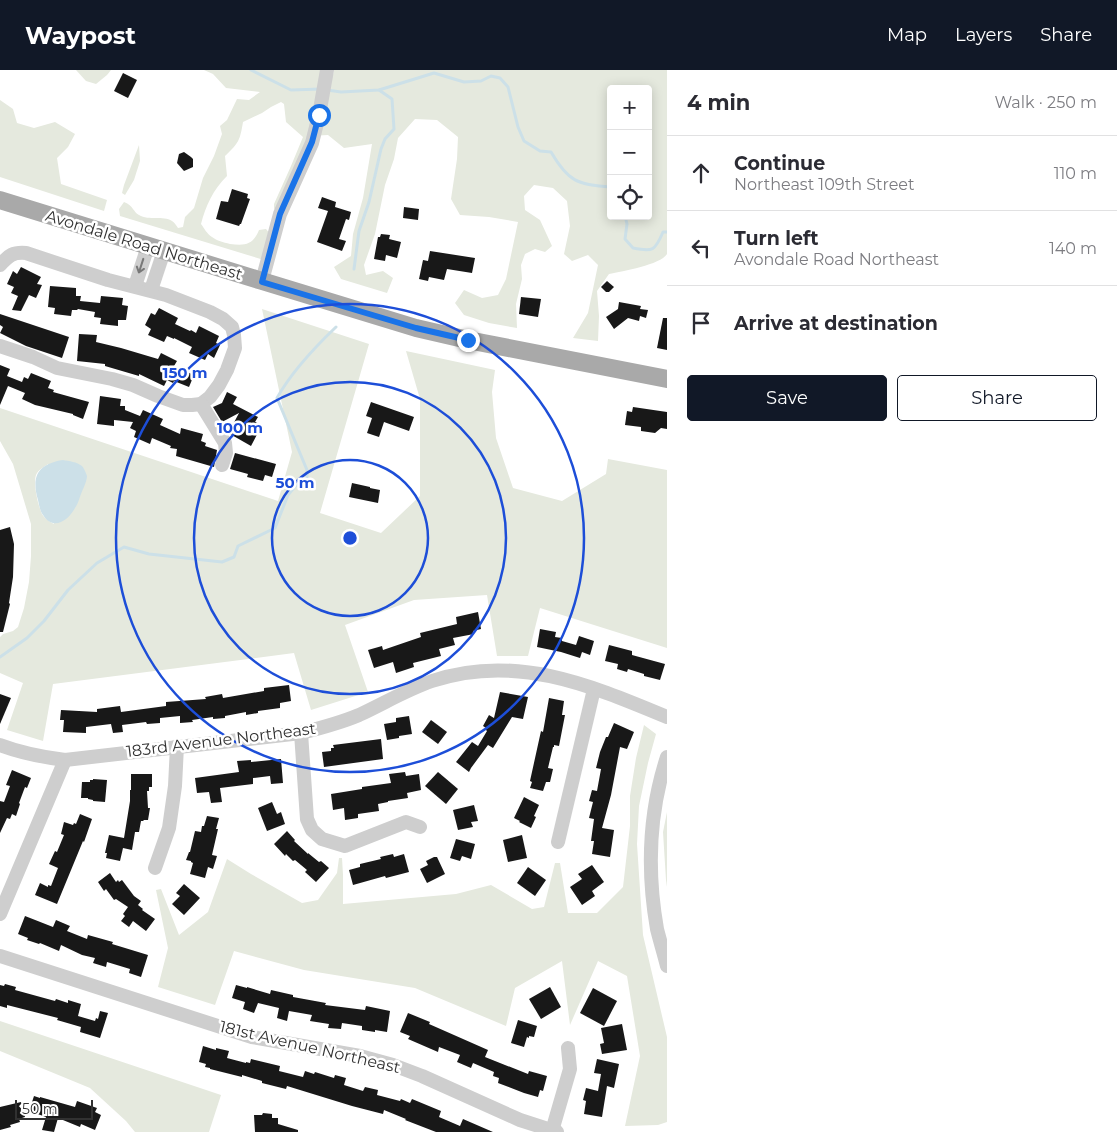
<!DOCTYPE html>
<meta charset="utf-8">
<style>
body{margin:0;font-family:Montserrat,sans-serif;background:#f2f2f3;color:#2b2b33}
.controls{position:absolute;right:15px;top:15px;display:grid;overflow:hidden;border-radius:5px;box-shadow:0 2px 12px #0003}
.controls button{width:45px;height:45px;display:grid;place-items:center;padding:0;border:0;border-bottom:1px solid #e1e1e2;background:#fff;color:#2b2b33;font:25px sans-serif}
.scale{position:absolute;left:15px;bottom:12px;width:78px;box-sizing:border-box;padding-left:5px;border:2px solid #313131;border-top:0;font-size:14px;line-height:18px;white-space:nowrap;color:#313131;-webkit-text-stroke:4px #fff;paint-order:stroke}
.stop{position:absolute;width:15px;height:15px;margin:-11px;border:4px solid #1a73e8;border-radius:50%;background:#fff}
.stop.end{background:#1a73e8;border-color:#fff;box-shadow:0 1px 5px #0008}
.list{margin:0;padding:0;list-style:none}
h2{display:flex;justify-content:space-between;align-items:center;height:65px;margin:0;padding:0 20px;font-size:21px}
h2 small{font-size:16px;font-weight:400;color:#7c7c81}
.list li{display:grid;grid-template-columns:32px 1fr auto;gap:15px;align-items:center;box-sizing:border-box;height:75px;padding:0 20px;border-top:1px solid #e1e1e2}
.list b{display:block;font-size:19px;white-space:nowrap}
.list p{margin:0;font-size:16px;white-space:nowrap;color:#7c7c81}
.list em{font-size:16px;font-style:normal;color:#7c7c81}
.actions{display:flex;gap:10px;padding:15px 20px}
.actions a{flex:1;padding:11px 0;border:1px solid #111827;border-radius:5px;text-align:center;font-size:18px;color:#111827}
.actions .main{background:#111827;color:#fff}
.icon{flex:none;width:28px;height:28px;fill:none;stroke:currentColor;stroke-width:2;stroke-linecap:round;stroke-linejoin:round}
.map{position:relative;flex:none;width:667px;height:1062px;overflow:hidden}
header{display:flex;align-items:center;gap:30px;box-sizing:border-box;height:70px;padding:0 25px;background:#111827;color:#fff}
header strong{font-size:24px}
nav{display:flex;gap:28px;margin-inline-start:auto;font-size:18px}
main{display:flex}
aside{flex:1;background:#fff}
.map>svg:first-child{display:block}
.green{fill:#e5e9de;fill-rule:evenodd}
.water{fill:#cce0e8}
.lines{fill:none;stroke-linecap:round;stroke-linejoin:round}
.stream{stroke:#cce0e8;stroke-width:3}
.building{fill:#181818}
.minor{stroke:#cecece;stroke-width:14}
.major{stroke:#a9a9a9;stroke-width:18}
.oneway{stroke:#787878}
.route{stroke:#1a73e8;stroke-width:6}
.ring{fill:none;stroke:#1d4ed8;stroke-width:2.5}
.labels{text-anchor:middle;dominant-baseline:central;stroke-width:5;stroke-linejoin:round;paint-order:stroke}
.street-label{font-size:16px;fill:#313131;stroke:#fff}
.centre{fill:#1d4ed8;stroke:#fff;stroke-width:2.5}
.ring-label{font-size:15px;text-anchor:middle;font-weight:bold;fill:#1d4ed8;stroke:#fff;stroke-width:5;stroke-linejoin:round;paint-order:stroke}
</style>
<header>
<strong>Waypost</strong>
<nav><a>Map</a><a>Layers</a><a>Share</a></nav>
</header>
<main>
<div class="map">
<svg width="667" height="1062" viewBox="0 0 667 1062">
<rect width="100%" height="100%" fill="#fff"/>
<g class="green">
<path d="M76,0H111L107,5L96,14L86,11Z"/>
<path d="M204,0H324L333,5L334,0H667V184C660,195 623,201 609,204L597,221L599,246L598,271L573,268L588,243L598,195L588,185L572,191L564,184L570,156L567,131L553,118L534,115L524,126L525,140L540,150L552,176L545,182L535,179L525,184L521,195L522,209L516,234L517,258L489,253L464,245L455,233L464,220L482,228L498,225L506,209L518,152L489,147L460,145L451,129L457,89L458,67L437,50L415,49L398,68L394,89L385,115L375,164L364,195L366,205L383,201L393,208L387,223L341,209L334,197L351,186L353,164L363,128L372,74L344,78L328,65L310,66L279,137L274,139V134L291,96L303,67L286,52L284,34L281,32L271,37L262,43L243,52C240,70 239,73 225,86L227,106C213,120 206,135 201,154C204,158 207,164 212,167C217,171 223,172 230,174C245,176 253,175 259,160L266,159L271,165L264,190L120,146L119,139L124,132C134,136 133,142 139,145C149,151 163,145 172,151C175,153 176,155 178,158L183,157L185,147L194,138L203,108L214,86L222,64L220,56L227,50L237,29L249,30L260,22L226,18L213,4ZM611,19H648V146H611Z"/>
<path d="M0,30L13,39L17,53L34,58L55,52L75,64L68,77L57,88L61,114L107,130L104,141L0,107Z"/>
<path d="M139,75L140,91L134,110L125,125L122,123L124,115Z"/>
<path d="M262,239L369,274L320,443L381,463L420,426V329L406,281L495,300L492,322L496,368L513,418L562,431L606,404L608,389L667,400V578L540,538L528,586H497L487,525L414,530L345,555L368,622L311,640L294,583L53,614L43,671L7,660L23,613L0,603V567L3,564L13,561L18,557L24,538L29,512L31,486V454L13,394L0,371V338L278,431L292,382ZM48,394L54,454C49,451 45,449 42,444C38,435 33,414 36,405C38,400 44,397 48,394Z"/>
<path d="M644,655L656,664L648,693L639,736L637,774L643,865L667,967V1052L658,1055L625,1056L640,986L627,906L598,891L570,955L562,891L515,918L506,956L415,918L304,900L234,881L215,935L158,917L168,878L156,820L161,819L179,865L208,842L227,789L251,804L302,833L318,830L337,803L339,788H342L343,805V834L456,824L491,815L532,839L544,837L555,793H560L568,843H597L623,817L630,756V726L636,688Z"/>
<path d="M667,742V817L666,810L663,762Z"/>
<path d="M0,951L221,1025L209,1062H135L126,1051L90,1018L0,981Z"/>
</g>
<path class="water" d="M63,390C69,391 77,392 82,396C84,398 86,403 87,406C87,411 83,419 81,424C79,429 78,434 75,438C68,451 53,461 43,445C40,441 39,435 38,430C31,406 38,394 63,390Z"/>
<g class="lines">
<g class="stream">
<path d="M251,0L291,20L321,19"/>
<path d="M327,20L341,22L379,20L434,3L464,12L481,11L491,6L500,8L508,17L518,57L524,71L540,81L551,82C568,111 577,115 611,117"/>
<path d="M625,146L627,154L625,169L633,178C653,182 655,181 663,162H667"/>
<path d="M354,199L359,161L369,132L381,79L385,69L394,59L392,29L379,20"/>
<path d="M0,587L27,568L44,551L68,520L97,493L124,477L149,484L222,492L234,487L238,476L275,458L288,425L297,414L307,412V400L277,328C292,301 314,278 336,257"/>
</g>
</g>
<g class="building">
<path d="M123,3L137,10L128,28L114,21Z"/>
<path d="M184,82L191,87L193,89V97L184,101L177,93L179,84Z"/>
<path d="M232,119L248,124L247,128L250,129L241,154H240L239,156L216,149L221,131L228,132Z"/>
<path d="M322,127L336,132L335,137L351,142L349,150L346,149L339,169L346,171L342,181L317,172L328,141L318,138Z"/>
<path d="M404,137L419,139L418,150L403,148Z"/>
<path d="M381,164L390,165L389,169L401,172L397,188L386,185L385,191L374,189L378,167H380Z"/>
<path d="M430,181L475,188L472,203L447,199L444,210L429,207L428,211L419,209L423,190L428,191Z"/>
<path d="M21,197L41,207L37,214L42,215L36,228L29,225L21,241L12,240L18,226L11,223L14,217L7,214L13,201L17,204Z"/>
<path d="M607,211L614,217L609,222H606L601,217Z"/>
<path d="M50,216L76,218V226H81L80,231L100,233L101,226L123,228L122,235L128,236L126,250H118V256L100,254L101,248L94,247L95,242L78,239L77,240H72L71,246L54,244L55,238L48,237Z"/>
<path d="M521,227L541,229L538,247L519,244Z"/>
<path d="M619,232L641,236L640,239L648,240L646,248L640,246L639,251L628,248L614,259L606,247L618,239Z"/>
<path d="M159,238L178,248L175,254L190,261L191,260L196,263L199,256L219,266L216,273L220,275L214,288L208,284L205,290L189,283L192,277L174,268V269L167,266L164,272L148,265L151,259L145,255L151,243L155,245Z"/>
<path d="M0,244L69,267L62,288L26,276L0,263L3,257L0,255Z"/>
<path d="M663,248H667V280L657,278Z"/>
<path d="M79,264L97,265L96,272L121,278L158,289L161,283L177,291L174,296L194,305L189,317L174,311L173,313L167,310L164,316L139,304V306L105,296V294L77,291Z"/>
<path d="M0,295L10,299L7,306L22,312L24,307L28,309L31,303L51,311L48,318L54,320L53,322L89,332L83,349L73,345V344L35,335L22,329L25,323L8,316L0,335Z"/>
<path d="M227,322L237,327L233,334L258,347L255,352L262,355L251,376L230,364L229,362L239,343L222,352L213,337L222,333Z"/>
<path d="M100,326L121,329L120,336H125V340L140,346L143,340L163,349L160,355L180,364L181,358L203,364L201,371L206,373L205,376L217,380L214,397L176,386L177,379L170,378L171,376L152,368L150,374L134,367L136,361L130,358L133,352L114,350V356L97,354Z"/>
<path d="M371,332L414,347L409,361L384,352L379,367L367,363L372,348L366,346Z"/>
<path d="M633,337L667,342V359L661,358L655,363L641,361V357L625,355L627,341L632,342Z"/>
<path d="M235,383L276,394L272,407L265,405L263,411L247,407L248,404L230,399Z"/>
<path d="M352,413L370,417V418L380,420L378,433L349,427Z"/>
<path d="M10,457L14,474L13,507L9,533L10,534L3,562H0V460Z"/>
<path d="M478,542L481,559L473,561L474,564L453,568L455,575L439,579L441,586L413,593L414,597L396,603L393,592L374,598L368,580L382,576L383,580L421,567L420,563L457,554L456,547Z"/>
<path d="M540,559L556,562L555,567L562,568V571L576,575L579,566L594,571L590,585L582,582L580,588L561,582L537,577Z"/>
<path d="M609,575L632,581V585L665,594L660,610L644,606V604L628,599L627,602L617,599L618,594L605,591Z"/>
<path d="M289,615L291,631L280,633V638L258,641V643L246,645V642L225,646V648L213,649V647L192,650L193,652L180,653V646L160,648V653L147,654L146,652L122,655L123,662L113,663L111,654L86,657V663L63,662L64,650H60L61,640L97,642V639L120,636L121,642L166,636V632L206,629L205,627L222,624L223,628L264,621V618Z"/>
<path d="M500,622L528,627L523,649L512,647L493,678L488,675L471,698L469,702L456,692L472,672L478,676L487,661L485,659L486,658L483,656L489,645L494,648Z"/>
<path d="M0,624L11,628L0,654Z"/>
<path d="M549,628L564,631L562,645H565L559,676L554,675V677H553L548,698L553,699L550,712H546L543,721L530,718L532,712L530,711L541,661L543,662Z"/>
<path d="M409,646L412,664L399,666V668L387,670L384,654L396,652V648Z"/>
<path d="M431,650L447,662L438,674L422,662Z"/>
<path d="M614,653L634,662L627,679L620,677L611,725L602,758L614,760L610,787L592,784L594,771H591L594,749L589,748L593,732L589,731L592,720L597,721L601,699L596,698L600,682L606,667H608Z"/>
<path d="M381,669L383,689L324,697L322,682L331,681V678H334L333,675Z"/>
<path d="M281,689L283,713L271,714L270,706L253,708V714L220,718L222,732L211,733L209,722L197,723L195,708L239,702L237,691L251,690V692Z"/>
<path d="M12,700L31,708L27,718L25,717L19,733L20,734L16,746L12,744L10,749L7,748L0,763V731L4,732L10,716L6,715Z"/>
<path d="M405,702L406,706L419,704L421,720L407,723L408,728L388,731V732L378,734L379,741L358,744V748L345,750L344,738L333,740L331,724L362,719V717L391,713L389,704Z"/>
<path d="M438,702L458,719L446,734L425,716Z"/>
<path d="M131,704H152V717H149V721H147L148,738H150L148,750H144L143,751H141L139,762H135L132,780L123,778L120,791L106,788L107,783H105L109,765L124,768L130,731V720H131Z"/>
<path d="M93,709L107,710L105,732L93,731V730L88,729V728H81L82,712H90V710H93Z"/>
<path d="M524,727L539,735L534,746L536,747L531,758L519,752L520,751L514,748Z"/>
<path d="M272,732L277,744L281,742L285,754L267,761L258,738Z"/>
<path d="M474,735L478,751L471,752L473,757L458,760L453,740Z"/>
<path d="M80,744L92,749L84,772L83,771L57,834L35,825L40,813L48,817V815L51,816L58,798L49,794L55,781L57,782L64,765L61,764L64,752L73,755L74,753L76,754Z"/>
<path d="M207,746L219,748L216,759H218L212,785L217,786L213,799L208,797L205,808L190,804L193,793L191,792V791L186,790L189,782H190L195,761L201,762L202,756H204Z"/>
<path d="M287,761L295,770L294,771L308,784V783L319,792L321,791L329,798L316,812L305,802L307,800L295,790L293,791L286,784L285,786L274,774Z"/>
<path d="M522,765L527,788L508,792L503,770Z"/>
<path d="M456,769L475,774L471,789L462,786L460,791L450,788Z"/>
<path d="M393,784L394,787L404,784L409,802L386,808L385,806L353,815L349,800L360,797V794L381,789L380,787Z"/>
<path d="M434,787H437L445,804L427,813L420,799L428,795L426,791Z"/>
<path d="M592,795L604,812L592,821L595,826L582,835L570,817L582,809L578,804Z"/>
<path d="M528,797L546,810L535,826L517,813Z"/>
<path d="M110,803L116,812L118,810L119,812L122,810L134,826L141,831L138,835L143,839L142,840L155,849L146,861L133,851L129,857L121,851L125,846L123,844L128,837L116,829L114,830L106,819L104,821L98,812Z"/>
<path d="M184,814L200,828L184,845L172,834L180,826L176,823Z"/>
<path d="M25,846L53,857L56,850L70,856L67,861L87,869L88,865L113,872L112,874L148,885L141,907L129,903L130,899L107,892L106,897L93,893L95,888L82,885L61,875L59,881L40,873L39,874L27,870L28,868L18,864Z"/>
<path d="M5,914L16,917L15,920L55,931L56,929L68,933V930L81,934L78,946L95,951L96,948L98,949L100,941L108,943L100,968L80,962L81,957L57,950L58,948L7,935V938L0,936V915L4,916Z"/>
<path d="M236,915L247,918V917L270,924L271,920L293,925V927L326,933L325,935L365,940L366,936L390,941L387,962L375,960V962L362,960V956L342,953L341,959L328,958L329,954L310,951L312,945L289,941L287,951L277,948L279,938L258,933L254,943L243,939L245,932L232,928Z"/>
<path d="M550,917L561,937L541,949L529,929Z"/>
<path d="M593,918L617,931L604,956L580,943Z"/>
<path d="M408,943L430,952L429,954L488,980L485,987L528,1004L529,1001L547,1006L543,1021L540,1020L538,1027L524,1023L498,1013L499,1008L493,1006L494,1002L473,993L471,998L457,992L460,985L439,977L438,982L408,969L410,966L400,962Z"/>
<path d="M518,950L537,956L534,967L529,966V968L527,967L524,977L511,973Z"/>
<path d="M622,954L627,980L602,984L600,974L604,973L601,958Z"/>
<path d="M203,976L216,980V978L229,981L227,988L246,993V992L250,993L251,989L280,996L279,1001L303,1007L305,1001L314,1004L315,1002L334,1008L335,1005L346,1008L344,1015L363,1021L365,1017L378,1020L377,1025L400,1031L401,1029L410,1033L412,1029L441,1041L439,1047L460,1056L463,1049L493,1062H436L405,1050L406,1049L384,1040L383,1044L352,1036L287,1016L286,1019L262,1013V1011L242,1005V1007L210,999V998L205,997L206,994L199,992Z"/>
<path d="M597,989L619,994L614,1018L607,1016L602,1047L584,1044L586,1031L583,1030L586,1018L598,1021L601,1004L594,1003Z"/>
<path d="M34,1026L40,1028V1027L75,1037L77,1031L97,1038L95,1042L101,1045L95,1060L81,1054L80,1057L58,1048L54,1062L42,1060L46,1047L29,1041Z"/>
<path d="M21,1032L25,1047L19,1049L20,1052L10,1055L11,1057L0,1060V1037Z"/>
<path d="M263,1043L272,1044V1048H278V1054L298,1060V1062H255L254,1045H262Z"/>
</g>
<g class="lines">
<g class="minor">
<path d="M0,195C9,185 13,182 26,183L108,210L166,225L210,242L223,249L232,257L234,265L235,278L227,300L219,315L210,327L201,334L192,335H183L158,326L133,315L112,309L57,298L33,287L0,276"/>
<path d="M262,211L280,144L312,73L319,45L327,0"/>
<path d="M135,216L148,176"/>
<path d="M151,220L164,181"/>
<path d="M201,334L225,373L226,383L222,395"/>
<path d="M301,663L307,749L312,760L322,769L345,776L406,752L420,757"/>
<path d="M0,675C21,683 42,687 65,690L301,663C321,658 340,653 359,645C383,634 406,620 432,611C515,583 590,615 667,647"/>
<path d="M667,687C649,742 647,802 657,859C660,871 664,884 667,896"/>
<path d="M558,772L594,619"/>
<path d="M155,798L169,758L175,716L177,676"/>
<path d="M0,844L65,690"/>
<path d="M0,886L252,967L360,986L393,995L422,1006L520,1050L557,1062"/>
<path d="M552,1061L570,999L568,978"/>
</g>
<path class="major" d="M0,130L262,211L416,258L468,270L667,309"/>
</g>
<defs><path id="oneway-shaft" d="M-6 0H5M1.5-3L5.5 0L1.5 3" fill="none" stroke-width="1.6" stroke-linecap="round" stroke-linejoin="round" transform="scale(1.25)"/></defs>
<use class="oneway" href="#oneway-shaft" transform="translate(141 196) rotate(108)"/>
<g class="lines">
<path class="route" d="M319,45L312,72L280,144L262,212L416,258L468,270"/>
</g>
<g class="ring">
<circle cx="350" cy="468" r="78"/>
<circle cx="350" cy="468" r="156"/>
<circle cx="350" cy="468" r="234"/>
</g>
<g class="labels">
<g class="street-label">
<text transform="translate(144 175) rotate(17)">Avondale Road Northeast</text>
<text transform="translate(221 670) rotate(-7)">183rd Avenue Northeast</text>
<text transform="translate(310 977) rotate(13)">181st Avenue Northeast</text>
</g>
</g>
<circle cx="350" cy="468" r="8" class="centre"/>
<g class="ring-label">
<text x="185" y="308">150 m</text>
<text x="240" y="363">100 m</text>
<text x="295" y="418">50 m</text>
</g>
</svg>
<div class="controls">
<button>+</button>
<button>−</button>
<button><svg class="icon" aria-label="locate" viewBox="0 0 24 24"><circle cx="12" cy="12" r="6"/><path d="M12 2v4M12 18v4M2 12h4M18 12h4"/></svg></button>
</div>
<div class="scale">50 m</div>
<div class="stop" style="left:319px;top:45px"></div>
<div class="stop end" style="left:468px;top:270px"></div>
</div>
<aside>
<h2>4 min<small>Walk · 250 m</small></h2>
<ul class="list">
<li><svg class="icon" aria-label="ahead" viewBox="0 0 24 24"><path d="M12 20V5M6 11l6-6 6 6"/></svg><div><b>Continue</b><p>Northeast 109th Street</p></div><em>110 m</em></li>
<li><svg class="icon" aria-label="left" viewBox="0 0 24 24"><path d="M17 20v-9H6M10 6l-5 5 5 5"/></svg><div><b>Turn left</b><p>Avondale Road Northeast</p></div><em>140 m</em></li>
<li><svg class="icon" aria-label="arrive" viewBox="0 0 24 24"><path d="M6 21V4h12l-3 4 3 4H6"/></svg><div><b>Arrive at destination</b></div></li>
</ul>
<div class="actions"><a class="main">Save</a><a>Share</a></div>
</aside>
</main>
